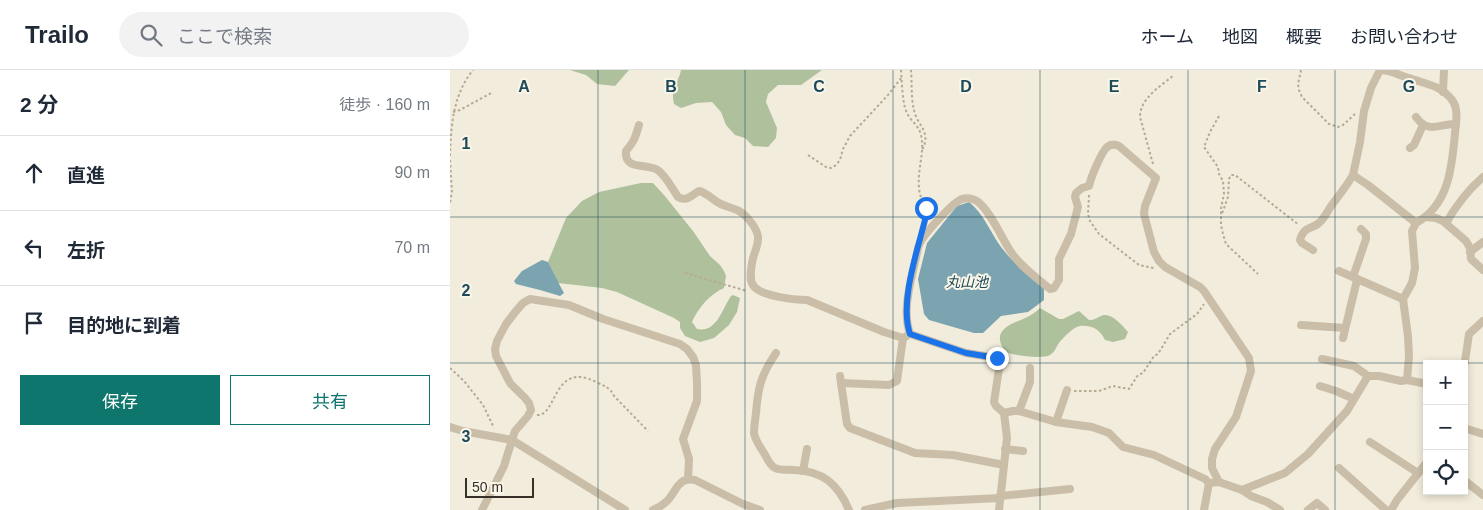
<!DOCTYPE html>
<html lang="ja">
<meta charset="utf-8">
<style>
body{margin:0;font-family:Arial,"Noto Sans JP",sans-serif;background:#f2f2f3;color:#1f2937}
.controls{position:absolute;right:15px;bottom:15px;display:grid;overflow:hidden;border-radius:0px;box-shadow:0 2px 8px #0003}
.controls button{width:45px;height:45px;display:grid;place-items:center;padding:0;border:0;border-bottom:1px solid #e0e1e3;background:#fff;color:#1f2937;font:25px sans-serif}
.scale{position:absolute;left:15px;bottom:12px;width:69px;box-sizing:border-box;padding-left:5px;border:2px solid #373028;border-top:0;font-size:14px;line-height:18px;white-space:nowrap;color:#373028;-webkit-text-stroke:4px #faf5e9;paint-order:stroke}
.stop{position:absolute;width:15px;height:15px;margin:-11px;border:4px solid #1a73e8;border-radius:50%;background:#fff}
.stop.end{background:#1a73e8;border-color:#fff;box-shadow:0 1px 5px #0008}
.list{margin:0;padding:0;list-style:none}
h2{display:flex;justify-content:space-between;align-items:center;height:65px;margin:0;padding:0 20px;font-size:21px}
h2 small{font-size:16px;font-weight:400;color:#747a83}
.list li{display:grid;grid-template-columns:32px 1fr auto;gap:15px;align-items:center;box-sizing:border-box;height:75px;padding:0 20px;border-top:1px solid #e0e1e3}
.list b{display:block;font-size:19px;white-space:nowrap}
.list em{font-size:16px;font-style:normal;color:#747a83}
.actions{display:flex;gap:10px;padding:15px 20px}
.actions a{flex:1;padding:11px 0;border:1px solid #0f766e;border-radius:0px;text-align:center;font-size:18px;color:#0f766e}
.actions .main{background:#0f766e;color:#fff}
.icon{flex:none;width:28px;height:28px;fill:none;stroke:currentColor;stroke-width:2;stroke-linecap:round;stroke-linejoin:round}
.map{position:relative;flex:none;width:1033px;height:440px;overflow:hidden}
header{display:flex;align-items:center;gap:30px;box-sizing:border-box;height:70px;padding:0 25px;background:#fff;border-bottom:1px solid #e0e1e3}
header strong{font-size:24px}
nav{display:flex;gap:28px;margin-inline-start:auto;font-size:18px}
.search{width:350px;height:45px;background:#f2f2f3;display:flex;align-items:center;gap:12px;box-sizing:border-box;padding:0 18px;border-radius:28px;color:#747a83;font-size:19px}
main{display:flex}
aside{flex:1;background:#fff}
.map>svg:first-child{display:block}
.green{fill:#aec19c}
.water{fill:#7ba3b0}
.lines{fill:none;stroke-linecap:round;stroke-linejoin:round}
.path{stroke:#b6a992;stroke-width:2;stroke-dasharray:2.5 2.5;stroke-linecap:butt}
.street{stroke:#cbbea8;stroke-width:8}
.route{stroke:#1a73e8;stroke-width:6}
.grid{fill:none;stroke:#1d4a59;stroke-width:1;stroke-opacity:0.55}
.labels{text-anchor:middle;dominant-baseline:central;stroke-width:4;stroke-linejoin:round;paint-order:stroke}
.water-label{font-size:14px;font-style:italic;fill:#1d4a59;stroke:#faf5e9}
.grid-label{font-size:16px;text-anchor:middle;font-weight:bold;fill:#1d4a59;stroke:#faf5e9;stroke-width:4;stroke-linejoin:round;paint-order:stroke}
</style>
<header>
<strong>Trailo</strong>
<div class="search"><svg class="icon" aria-label="search" viewBox="0 0 24 24"><circle cx="10" cy="10" r="6"/><path d="M15 15l6 6"/></svg>ここで検索</div>
<nav><a>ホーム</a><a>地図</a><a>概要</a><a>お問い合わせ</a></nav>
</header>
<main>
<aside>
<h2>2 分<small>徒歩 · 160 m</small></h2>
<ul class="list">
<li><svg class="icon" aria-label="ahead" viewBox="0 0 24 24"><path d="M12 20V5M6 11l6-6 6 6"/></svg><div><b>直進</b></div><em>90 m</em></li>
<li><svg class="icon" aria-label="left" viewBox="0 0 24 24"><path d="M17 20v-9H6M10 6l-5 5 5 5"/></svg><div><b>左折</b></div><em>70 m</em></li>
<li><svg class="icon" aria-label="arrive" viewBox="0 0 24 24"><path d="M6 21V4h12l-3 4 3 4H6"/></svg><div><b>目的地に到着</b></div></li>
</ul>
<div class="actions"><a class="main">保存</a><a>共有</a></div>
</aside>
<div class="map">
<svg width="1033" height="440" viewBox="0 0 1033 440">
<rect width="100%" height="100%" fill="#f2ecdc"/>
<g class="green">
<path d="M120,0H179L165,16L147,14L136,5Z"/>
<path d="M231,0H372L351,15H328L318,24L316,32L327,58L326,68L318,77L303,76L295,68L285,65L276,55L271,42L262,32L246,33L231,38L224,34C220,16 228,15 231,0Z"/>
<path d="M191,113H203L214,125L243,161L260,186L270,195L274,201L276,206L274,218C260,224 248,238 242,252L247,259C267,263 272,239 281,226L283,225L290,228L287,242L279,255L264,268L250,272L235,266L230,258V252L224,248L167,222L152,218L108,213L104,203L98,192L116,148L132,131L149,122Z"/>
<path d="M590,238L609,249H613L629,241L639,250C645,250 646,248 651,246C660,241 672,255 678,262L675,269L663,272L655,270C650,260 643,255 630,256C623,257 614,267 609,273C606,277 605,282 600,285C593,289 570,286 562,284C556,283 553,279 551,274C544,256 570,252 581,245C584,243 587,241 590,238Z"/>
</g>
<g class="water">
<path d="M519,132C534,144 540,162 551,177C563,193 578,205 594,218V230L578,242L551,246L533,263H524L479,250L474,244L468,209L477,173L507,136Z"/>
<path d="M92,190L98,192C104,202 108,213 114,223L110,226L90,220L66,214L64,211L72,201Z"/>
</g>
<g class="lines">
<g class="path">
<path d="M451,0C452,11 452,36 458,45C462,52 469,56 471,65C475,83 467,100 469,118C470,131 478,137 475,152"/>
<path d="M461,0C462,12 461,29 464,40C467,56 482,61 472,80"/>
<path d="M851,0L848,14L849,20L852,27L879,54L888,57L893,55L905,44"/>
<path d="M3,42L10,40L43,22"/>
<path d="M769,46L760,62L754,77L768,97L769,104L773,111L774,124L771,138V155L773,164L776,174L808,204"/>
<path d="M358,85L376,97L381,98L386,95L390,90L393,79L400,66L438,25L452,7"/>
<path d="M0,86C1,55 3,25 23,0"/>
<path d="M0,90L2,122L0,133"/>
<path d="M703,94L690,47C690,28 711,16 724,5"/>
<path d="M639,125L638,144L640,151L649,164L689,195L704,198"/>
<path d="M772,143L773,141L778,127L779,109L781,105H785L849,155"/>
<path d="M235,203L297,221"/>
<path d="M0,298L14,311L33,335L44,358"/>
<path d="M624,321H649L663,316L679,319L688,305L693,303L704,286L708,284L720,264L747,244L754,234"/>
<path d="M87,345C107,347 103,290 146,312C154,316 160,317 164,326L198,361"/>
</g>
<g class="street">
<path d="M930,0C941,0 948,5 959,8C975,14 991,15 1002,30C1009,39 1006,53 1005,63C1002,97 999,135 966,153L918,115L903,105L910,72L914,41L921,18Z"/>
<path d="M993,22L994,0"/>
<path d="M966,47C979,65 990,53 1006,54"/>
<path d="M189,55C185,68 185,70 176,81C174,102 199,92 209,101C217,108 222,118 228,127C237,132 242,125 249,121C257,123 262,129 269,133C274,136 281,137 287,140C296,144 306,157 308,166C309,175 303,185 302,193C301,200 299,209 303,215C309,226 345,230 357,230L434,262L453,268L460,264L516,283L547,288L550,292L544,332L546,336L554,343L557,368L549,440"/>
<path d="M960,78L964,75L973,55"/>
<path d="M976,147L986,148L993,151L1016,171L1020,178L1021,189L1033,200"/>
<path d="M996,153C1006,136 1018,120 1033,107"/>
<path d="M863,180L852,173L850,170C854,155 863,160 870,152C876,146 879,138 884,132C891,123 897,115 903,105"/>
<path d="M1020,182L1033,172"/>
<path d="M889,201L953,229"/>
<path d="M903,207L916,169V164L911,159"/>
<path d="M851,255L895,258"/>
<path d="M460,264C452,241 460,215 465,192C467,186 467,178 470,173C474,164 503,132 512,129C517,127 523,129 527,131C540,140 552,169 561,182C571,197 587,208 600,219L604,218L609,210V189L621,164L628,137L625,127L626,123L632,118L639,116C641,107 651,83 657,77C661,74 665,74 669,76L706,108L695,136L694,144L704,182L709,191L715,197L750,217L754,221L799,288L801,301L786,347L765,379L762,389V398L769,412"/>
<path d="M893,268L907,210"/>
<path d="M326,283C311,305 308,317 306,343C305,350 304,357 304,363C305,370 310,377 314,383C317,388 320,396 325,398C331,401 338,399 344,400C373,401 388,414 399,440"/>
<path d="M872,289L904,296L918,306"/>
<path d="M1014,298L1019,264L1033,251"/>
<path d="M390,306L397,354L400,358L465,383L503,385L554,395"/>
<path d="M957,310L959,287L958,266L953,229L962,213L965,198L962,161L966,153"/>
<path d="M391,313L439,315L447,311L453,268"/>
<path d="M870,316L886,321L904,329"/>
<path d="M569,341L580,312V298"/>
<path d="M554,343L563,341H569L606,352L642,357L659,363L673,377L704,385L755,409L759,413L769,412L792,420L801,426L817,432L830,440"/>
<path d="M606,352L617,320"/>
<path d="M0,357L13,361L62,370L54,396L32,440"/>
<path d="M1014,358L1033,364"/>
<path d="M920,372L968,403"/>
<path d="M555,379L573,381"/>
<path d="M889,398L936,440"/>
<path d="M353,401L357,379"/>
<path d="M1014,410L1033,425"/>
<path d="M792,420L835,403L858,384L897,341L918,306H929L951,311L957,310L977,314"/>
<path d="M550,426L620,419"/>
<path d="M175,440L62,370L65,361L78,346L81,340L79,333L75,328L60,313L46,286L45,279L47,271L56,254L66,241L73,233L80,229L119,235L153,249L230,274L237,279L243,287L246,295L247,313V331L233,369L239,389L238,409"/>
<path d="M203,440C208,438 213,435 217,431C227,421 227,407 245,410L293,434L310,440"/>
<path d="M415,440L447,433L550,428"/>
<path d="M754,440L759,413"/>
<path d="M858,440L867,433L875,440"/>
<path d="M941,440L947,430L977,392"/>
</g>
</g>
<g class="lines">
<path class="route" d="M476,138V146C468,179 449,232 460,264L516,283L547,288"/>
</g>
<path class="grid" d="M148,0V440M295,0V440M443,0V440M590,0V440M738,0V440M885,0V440M0,147H1033M0,293H1033"/>
<g class="labels">
<g class="water-label">
<text x="517" y="212">丸山池</text>
</g>
</g>
<g class="grid-label">
<text x="74" y="22">A</text>
<text x="221" y="22">B</text>
<text x="369" y="22">C</text>
<text x="516" y="22">D</text>
<text x="664" y="22">E</text>
<text x="812" y="22">F</text>
<text x="959" y="22">G</text>
<text x="16" y="79">1</text>
<text x="16" y="226">2</text>
<text x="16" y="372">3</text>
</g>
</svg>
<div class="controls">
<button>+</button>
<button>−</button>
<button><svg class="icon" aria-label="locate" viewBox="0 0 24 24"><circle cx="12" cy="12" r="6"/><path d="M12 2v4M12 18v4M2 12h4M18 12h4"/></svg></button>
</div>
<div class="scale">50 m</div>
<div class="stop" style="left:476px;top:138px"></div>
<div class="stop end" style="left:547px;top:288px"></div>
</div>
</main>
